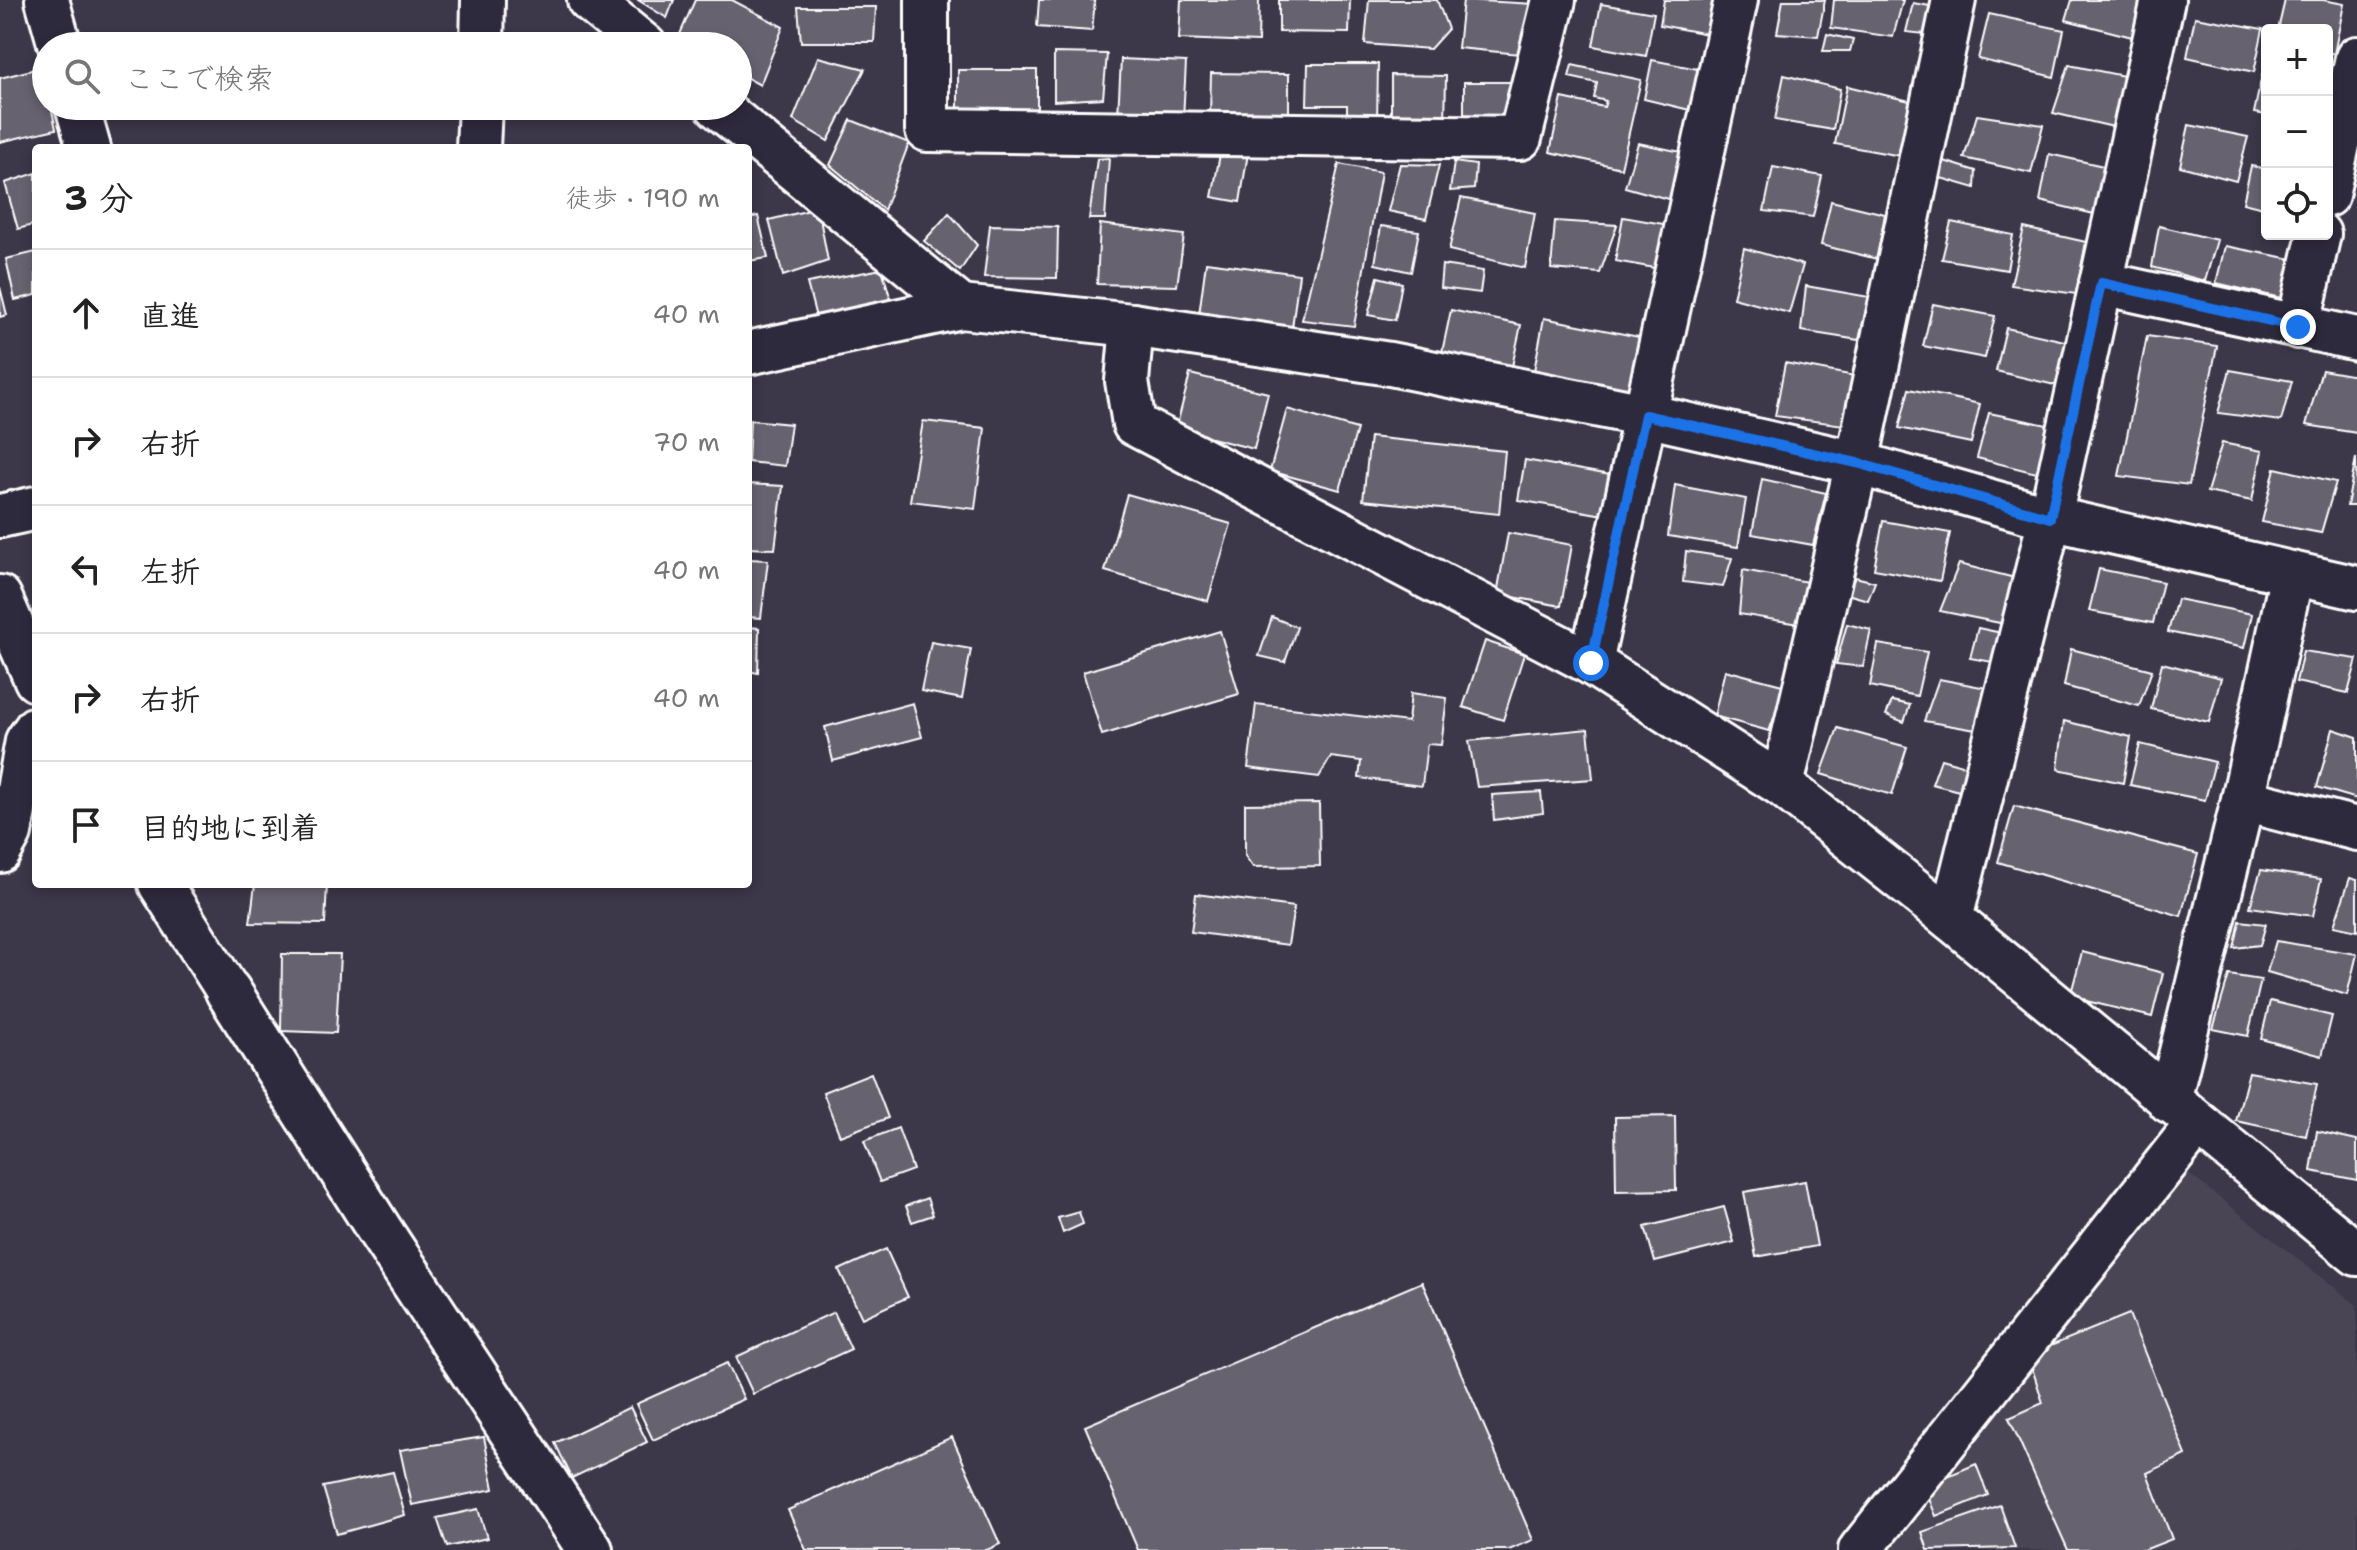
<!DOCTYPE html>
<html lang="ja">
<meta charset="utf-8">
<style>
body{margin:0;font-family:"Shantell Sans","Klee One",sans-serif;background:#f6f6f6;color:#222}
.controls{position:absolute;right:24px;top:24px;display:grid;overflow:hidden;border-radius:8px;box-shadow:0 4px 12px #0003}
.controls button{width:72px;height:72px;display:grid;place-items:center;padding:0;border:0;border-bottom:2px solid #e0e0e0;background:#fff;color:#222;font:40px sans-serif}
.stop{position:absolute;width:24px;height:24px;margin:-18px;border:6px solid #1a73e8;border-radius:50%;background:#fff}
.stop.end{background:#1a73e8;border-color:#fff;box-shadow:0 2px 8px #0008}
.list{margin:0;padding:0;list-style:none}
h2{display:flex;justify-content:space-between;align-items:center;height:104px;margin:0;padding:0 32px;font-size:34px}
h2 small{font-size:26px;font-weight:400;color:#767676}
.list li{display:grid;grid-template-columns:52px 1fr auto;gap:24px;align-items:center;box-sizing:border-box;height:128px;padding:0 32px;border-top:2px solid #e0e0e0}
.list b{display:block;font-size:30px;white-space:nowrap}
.list em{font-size:26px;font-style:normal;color:#767676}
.icon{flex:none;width:44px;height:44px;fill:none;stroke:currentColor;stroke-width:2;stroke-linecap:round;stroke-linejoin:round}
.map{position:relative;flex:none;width:2357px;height:1550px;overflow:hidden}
.search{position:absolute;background:#fff;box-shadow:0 4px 12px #0003;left:32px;top:32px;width:720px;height:88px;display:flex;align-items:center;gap:20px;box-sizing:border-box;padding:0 28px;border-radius:44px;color:#767676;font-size:30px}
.panel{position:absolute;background:#fff;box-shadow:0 4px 12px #0003;left:32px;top:144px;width:720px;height:744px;border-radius:8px}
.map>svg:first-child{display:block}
.built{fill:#494455}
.building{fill:#666270;stroke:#fff;stroke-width:2}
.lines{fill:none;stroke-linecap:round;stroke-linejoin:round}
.minor-casing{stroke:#fff;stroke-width:48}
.tertiary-casing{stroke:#fff;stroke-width:50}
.minor{stroke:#2f2a3d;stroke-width:42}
.tertiary{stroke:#2f2a3d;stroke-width:44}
.route{stroke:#1a73e8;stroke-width:10}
</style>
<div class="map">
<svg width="2357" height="1550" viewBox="0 0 2357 1550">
<rect width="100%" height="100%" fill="#3c3749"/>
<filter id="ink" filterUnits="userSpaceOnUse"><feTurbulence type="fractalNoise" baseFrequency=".0125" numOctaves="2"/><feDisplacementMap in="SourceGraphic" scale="16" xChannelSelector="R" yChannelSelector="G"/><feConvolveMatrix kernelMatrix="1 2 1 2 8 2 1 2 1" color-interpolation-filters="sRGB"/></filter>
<g filter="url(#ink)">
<path class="built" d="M2184,1170L2357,1305V1550H1881Z"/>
<g class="building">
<path d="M638,0H674L667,18Z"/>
<path d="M695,0H732L783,27L760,85L738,73V46H687L677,41Z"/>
<path d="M1039,0H1095L1092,31L1037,27Z"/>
<path d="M1181,0H1259L1258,42L1179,39Z"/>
<path d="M1279,0H1350L1349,33L1279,32Z"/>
<path d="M1369,0H1437L1448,29L1430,49L1365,44Z"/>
<path d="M1463,0L1535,4L1530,55L1458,48Z"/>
<path d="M1664,0H1719L1713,35L1660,25Z"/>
<path d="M1783,0H1825L1818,36L1777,33Z"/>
<path d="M1834,0H1903L1893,37L1831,28Z"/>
<path d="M2072,0H2146L2136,38L2066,20Z"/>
<path d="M2285,0H2323L2344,4L2334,54L2327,52V30H2278Z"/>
<path d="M1913,3L1941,8L1934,35L1906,32Z"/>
<path d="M1601,4L1654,13L1646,56L1593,46Z"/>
<path d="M798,7H876L874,42H801Z"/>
<path d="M1989,14L2064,30L2054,77L1978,59Z"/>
<path d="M2195,17L2263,29L2254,72L2187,57Z"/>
<path d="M1827,34L1853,40L1850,51H1823Z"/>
<path d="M1054,53L1107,54L1103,98L1054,101Z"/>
<path d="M818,57L865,69L828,141L793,120Z"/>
<path d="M1121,59L1186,62L1183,119L1118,116Z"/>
<path d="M1652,60L1708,71L1698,112L1644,99Z"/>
<path d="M1308,64H1378L1377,124H1347V105H1307Z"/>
<path d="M1572,65L1641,80L1621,168L1550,152L1562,98L1604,107L1606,101L1594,98L1597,83L1569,77Z"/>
<path d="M2069,65L2129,77L2122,129L2053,113Z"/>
<path d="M43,67L46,106H51L56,129L0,142V78Z"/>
<path d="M958,70H1037V114L958,113Z"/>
<path d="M1211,73L1289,74V118L1210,117Z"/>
<path d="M1391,75L1446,76L1445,124L1391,123Z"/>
<path d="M1784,75L1840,89L1833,130L1775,120Z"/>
<path d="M2262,75L2267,76V115L2254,113Z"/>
<path d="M1464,82H1514V127L1464,126Z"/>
<path d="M1847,86L1914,102L1901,156L1835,144Z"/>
<path d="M1977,115L2043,125L2031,173L1964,158Z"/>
<path d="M851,120L909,143L884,210L830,165Z"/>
<path d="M2189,125L2248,137L2236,181L2180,166Z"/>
<path d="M1638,143L1686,153L1675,201L1625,187Z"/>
<path d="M1221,149L1248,153L1240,202L1212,197Z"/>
<path d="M2049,154L2108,167L2094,214L2040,201Z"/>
<path d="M1109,158L1105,219H1089L1097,159Z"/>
<path d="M1944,161L1976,171L1975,188L1941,178Z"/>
<path d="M1454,162L1476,165L1474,189L1450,191Z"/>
<path d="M1339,164L1381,172L1354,326L1302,320Z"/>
<path d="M1400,164L1439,165L1426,219L1388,211Z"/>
<path d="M2251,166L2267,169V209L2243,203Z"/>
<path d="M1773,167L1822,176L1813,217L1764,211Z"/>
<path d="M36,173V224L18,229L5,183Z"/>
<path d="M1461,198L1535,213L1525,268L1449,250Z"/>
<path d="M1831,201L1885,214L1877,259L1821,245Z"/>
<path d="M818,208L828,261L783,276L769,220Z"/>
<path d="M949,213L977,245L960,271L924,241Z"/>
<path d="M758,216L768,258L748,261V218Z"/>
<path d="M1623,217L1675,226L1666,270L1615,261Z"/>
<path d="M1555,221L1617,225L1600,273L1551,269Z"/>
<path d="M1951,222L2013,235L2007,270L1942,259Z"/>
<path d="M1100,224L1184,235L1177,286L1097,284Z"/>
<path d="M990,225L1058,227L1057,278L984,277Z"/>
<path d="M1381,226L1419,231L1411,272L1375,264Z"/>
<path d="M2159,226L2217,240L2205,281L2152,267Z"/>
<path d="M2024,228L2086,242L2076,294L2011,285Z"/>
<path d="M2225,246L2292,259L2285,299L2216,283Z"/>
<path d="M1744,248L1803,265L1789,313L1733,298Z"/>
<path d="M36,252V295L15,300L6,259Z"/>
<path d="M1206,262L1299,274L1292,328L1199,315Z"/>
<path d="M1442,265L1483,271L1480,293L1440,288Z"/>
<path d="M882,269L891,300L817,321L807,283Z"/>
<path d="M1378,277L1402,283L1395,320L1368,315Z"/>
<path d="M1806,286L1869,297L1859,340L1801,331Z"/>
<path d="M0,287L7,315L0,317Z"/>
<path d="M1933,304L1995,316L1985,358L1923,346Z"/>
<path d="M1451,310L1521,325L1511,371L1441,357Z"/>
<path d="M1544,318L1639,337L1627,395L1533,376Z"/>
<path d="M2006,328L2069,342L2059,386L1996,371Z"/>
<path d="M2147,336L2217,346L2189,485L2119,476Z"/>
<path d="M1785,363L1855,376L1844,425L1775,416Z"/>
<path d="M2230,370L2292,381L2281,421L2218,413Z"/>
<path d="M2322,370L2357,376V433L2306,425Z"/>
<path d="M1190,374L1268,393L1254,449L1176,429Z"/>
<path d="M1909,389L1980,404L1971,443L1899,428Z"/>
<path d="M1287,409L1357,429L1340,490L1270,471Z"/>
<path d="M1989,413L2052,426L2044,475L1977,458Z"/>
<path d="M750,420L791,424L785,466L748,462Z"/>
<path d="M923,421L985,428L975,509L910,501Z"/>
<path d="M1370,437L1505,451L1499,514L1363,500Z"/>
<path d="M2222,443L2262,451L2252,501L2207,492Z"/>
<path d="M2356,458L2357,506H2347Z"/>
<path d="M1525,460L1622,477L1615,517L1518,500Z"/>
<path d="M2275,468L2336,482L2321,533L2262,522Z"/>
<path d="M1762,479L1826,493L1813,545L1752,534Z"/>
<path d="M748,484L783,486L775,549L748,548Z"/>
<path d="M1675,485L1746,499L1738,547L1668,536Z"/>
<path d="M1127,494L1231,524L1208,601L1105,571Z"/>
<path d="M1883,521L1950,533L1940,581L1874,569Z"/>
<path d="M1508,533L1572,545L1561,606L1497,594Z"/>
<path d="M1686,551L1732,558L1723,587L1683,582Z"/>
<path d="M748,559L768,560L761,618L748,617Z"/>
<path d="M1959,564L2023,580L2010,625L1940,611Z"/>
<path d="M2099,569L2163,582L2153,623L2089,611Z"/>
<path d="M1743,570L1813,583L1806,625L1739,614Z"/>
<path d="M1855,577L1875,582L1868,600L1847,594Z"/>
<path d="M2177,599L2252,614L2244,648L2168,632Z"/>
<path d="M1272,617L1297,627L1285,662L1259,656Z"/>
<path d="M1847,624L1871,630L1863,667L1836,664Z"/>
<path d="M748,627L759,628L758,673L748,671Z"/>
<path d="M1978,628L2011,635L1998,663L1970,658Z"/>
<path d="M1220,631L1239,694L1102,735L1083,672Z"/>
<path d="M1485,641L1524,654L1503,720L1463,707Z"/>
<path d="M931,642L971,649L962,699L921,691Z"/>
<path d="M1878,644L1927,652L1917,696L1870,686Z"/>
<path d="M2071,649L2152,670L2139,706L2064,686Z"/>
<path d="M2303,651L2357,659L2348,693L2296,682Z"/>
<path d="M2162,663L2221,678L2209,722L2151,709Z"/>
<path d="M1725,670L1786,686L1769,731L1714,716Z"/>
<path d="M1939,679L1992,689L1982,731L1924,721Z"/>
<path d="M1411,693L1447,698L1441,745L1427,744L1422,786L1359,778L1361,761L1331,757L1319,777L1248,768L1256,704L1408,722Z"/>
<path d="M1892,701L1910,705L1904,722L1886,715Z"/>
<path d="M913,703L922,737L833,761L825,727Z"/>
<path d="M2064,721L2131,737L2123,783L2058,769Z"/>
<path d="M1838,728L1907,747L1892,795L1821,774Z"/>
<path d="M1588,729L1593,779L1477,787L1469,741Z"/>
<path d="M2333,729L2357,737V799L2317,787Z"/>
<path d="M2140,744L2215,762L2205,800L2130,785Z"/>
<path d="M1941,759L1976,769L1967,793L1932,784Z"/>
<path d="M1541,792L1543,813L1494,820L1492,795Z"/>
<path d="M1319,803L1320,866L1253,867L1245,856V804Z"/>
<path d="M2014,806L2198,854L2181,916L1998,862Z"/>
<path d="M2261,870L2321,879L2313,916L2250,907Z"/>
<path d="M2350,878L2357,880V931L2334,926Z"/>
<path d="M255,884H327L325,924L250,923Z"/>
<path d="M1196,894L1294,907L1288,945L1191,932Z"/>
<path d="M2240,921L2266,924L2260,945L2234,948Z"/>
<path d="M2276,941L2357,954L2347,995L2267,972Z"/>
<path d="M2082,952L2163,973L2152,1017L2070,997Z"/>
<path d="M282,954H340L336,1033L281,1031Z"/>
<path d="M2229,975L2261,980L2248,1036L2213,1029Z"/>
<path d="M2270,1001L2332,1016L2322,1056L2261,1039Z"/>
<path d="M2249,1072L2317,1084L2306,1136L2236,1121Z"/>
<path d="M871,1073L888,1118L840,1136L823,1092Z"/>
<path d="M1675,1116L1676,1190L1616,1191L1615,1117Z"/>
<path d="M898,1128L913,1170L880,1182L864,1141Z"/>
<path d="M2317,1131L2357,1140V1180L2311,1171Z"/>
<path d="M1805,1181L1817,1246L1756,1257L1744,1192Z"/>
<path d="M927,1198L933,1215L912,1222L906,1206Z"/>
<path d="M1724,1207L1734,1242L1655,1262L1645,1227Z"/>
<path d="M1079,1212L1083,1224L1063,1233L1058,1218Z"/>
<path d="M886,1249L908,1297L862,1318L839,1270Z"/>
<path d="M1422,1282L1533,1540L1509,1550H1138L1085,1426Z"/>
<path d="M834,1312L851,1349L753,1394L736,1357Z"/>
<path d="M2129,1314L2186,1455L2147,1473L2172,1539L2144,1550H2068L2009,1418L2043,1403L2028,1355Z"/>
<path d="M727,1363L744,1399L653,1440L636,1404Z"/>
<path d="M630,1407L647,1442L572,1478L555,1443Z"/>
<path d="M484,1437L494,1489L412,1505L400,1450Z"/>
<path d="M952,1437L1000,1544L987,1550H806L788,1510Z"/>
<path d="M1976,1464L1988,1495L1936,1516L1924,1486Z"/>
<path d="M393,1472L405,1515L337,1534L323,1487Z"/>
<path d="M2000,1505L2015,1548L1928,1550L1922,1532Z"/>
<path d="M478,1509L487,1538L447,1547L437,1518Z"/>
</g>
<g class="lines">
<defs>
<g id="minor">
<path d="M47,0L60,46"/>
<path d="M589,0L645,46"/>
<path d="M927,0V130L1520,138L1554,0"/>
<path d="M482,46L483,0"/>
<path d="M77,106L89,148"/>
<path d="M717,106L961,307"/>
<path d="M478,148L480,106"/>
<path d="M2327,195L2357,58"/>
<path d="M2101,283L2357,339"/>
<path d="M1132,325L1127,381L1134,424L1591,663L1782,785L1951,919L2357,1254"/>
<path d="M2298,327L2319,234"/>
<path d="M748,353L961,307L1132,325L1390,364L1645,415L1857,463L2050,518L2357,588"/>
<path d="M0,516L36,508"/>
<path d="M0,597L36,680"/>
<path d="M1591,663L1736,0"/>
<path d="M1782,785L1857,463L1954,0"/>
<path d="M2243,800L2357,829"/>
<path d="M0,851L10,833L27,741L36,728"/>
<path d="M160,884L228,991"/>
<path d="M1951,919L2050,518L2163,0"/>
<path d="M2169,1101L2243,800L2292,574"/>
<path d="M1860,1550L2197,1124"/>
</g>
<path id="tertiary" d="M228,991L380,1231L590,1550"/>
</defs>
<use href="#minor" class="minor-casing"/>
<use href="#tertiary" class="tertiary-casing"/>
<use href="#minor" class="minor"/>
<use href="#tertiary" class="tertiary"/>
</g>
</g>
<g class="lines" filter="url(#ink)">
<path class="route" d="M1591,663L1645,415L1857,463L2050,518L2101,283L2298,327"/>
</g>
</svg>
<div class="controls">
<button>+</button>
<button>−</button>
<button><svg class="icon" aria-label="locate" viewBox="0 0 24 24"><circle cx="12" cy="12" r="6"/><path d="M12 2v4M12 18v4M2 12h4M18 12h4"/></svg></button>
</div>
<div class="stop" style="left:1591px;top:663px"></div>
<div class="stop end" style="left:2298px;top:327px"></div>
<div class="search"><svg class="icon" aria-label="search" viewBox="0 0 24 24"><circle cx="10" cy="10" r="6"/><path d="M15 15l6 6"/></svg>ここで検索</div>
<section class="panel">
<h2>3 分<small>徒歩 · 190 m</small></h2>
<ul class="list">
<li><svg class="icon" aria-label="ahead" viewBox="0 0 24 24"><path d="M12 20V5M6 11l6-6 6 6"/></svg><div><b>直進</b></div><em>40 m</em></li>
<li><svg class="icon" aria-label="right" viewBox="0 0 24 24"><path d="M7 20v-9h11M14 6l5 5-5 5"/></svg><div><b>右折</b></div><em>70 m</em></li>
<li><svg class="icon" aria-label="left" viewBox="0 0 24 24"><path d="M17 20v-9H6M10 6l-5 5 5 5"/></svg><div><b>左折</b></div><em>40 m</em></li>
<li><svg class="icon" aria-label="right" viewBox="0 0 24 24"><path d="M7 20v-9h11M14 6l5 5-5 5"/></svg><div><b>右折</b></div><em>40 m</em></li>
<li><svg class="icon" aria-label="arrive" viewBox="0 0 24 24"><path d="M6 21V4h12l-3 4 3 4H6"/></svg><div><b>目的地に到着</b></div></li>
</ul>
</section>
</div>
